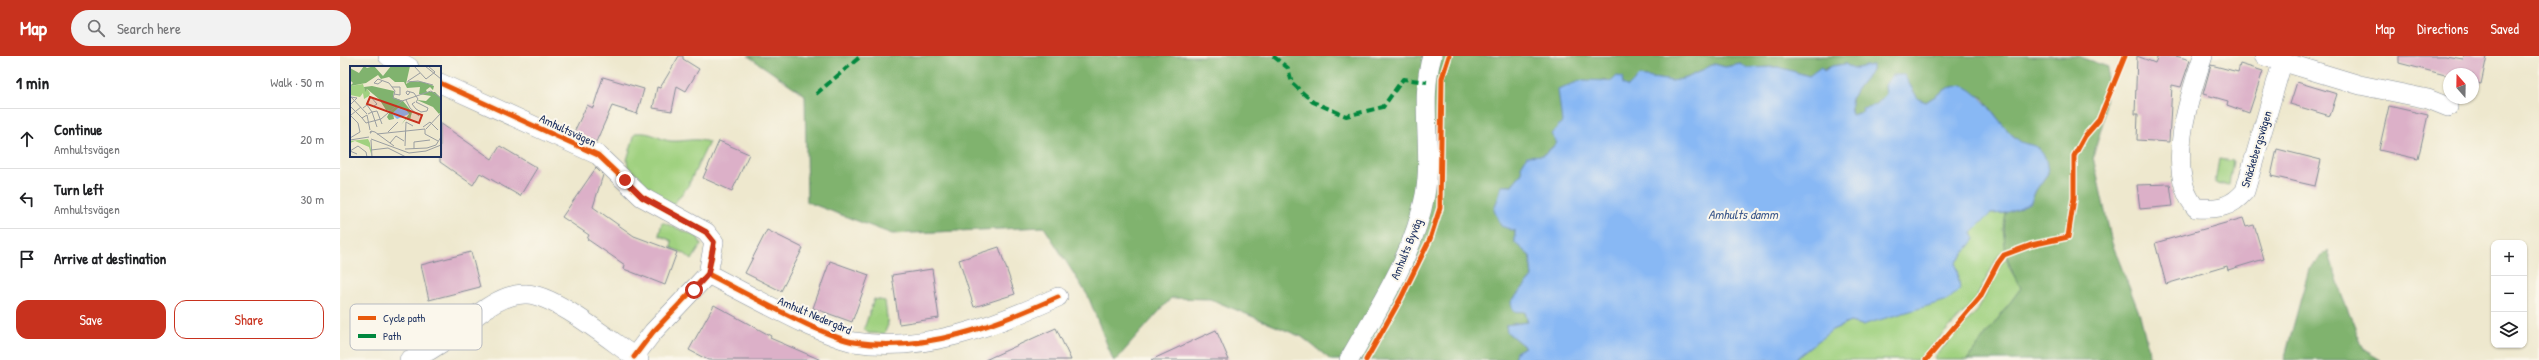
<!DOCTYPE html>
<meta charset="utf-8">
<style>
body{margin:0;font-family:"Patrick Hand",sans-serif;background:#f2f2f2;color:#202124}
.controls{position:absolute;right:12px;bottom:12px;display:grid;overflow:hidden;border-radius:8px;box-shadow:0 1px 3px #0004}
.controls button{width:36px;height:36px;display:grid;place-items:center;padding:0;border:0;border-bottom:1px solid #e0e0e0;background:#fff;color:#202124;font:20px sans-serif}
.compass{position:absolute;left:2103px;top:12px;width:36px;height:36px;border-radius:50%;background:#fff;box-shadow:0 1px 3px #0004;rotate:340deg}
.stop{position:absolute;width:12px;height:12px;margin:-9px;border:3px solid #c8321e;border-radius:50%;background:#fff}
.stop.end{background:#c8321e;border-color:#fff;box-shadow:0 1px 4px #0008}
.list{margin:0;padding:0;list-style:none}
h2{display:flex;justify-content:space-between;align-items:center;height:52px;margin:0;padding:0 16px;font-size:17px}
h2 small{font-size:13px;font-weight:400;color:#757577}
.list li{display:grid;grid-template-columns:26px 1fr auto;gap:12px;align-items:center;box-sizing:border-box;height:60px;padding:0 16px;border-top:1px solid #e0e0e0}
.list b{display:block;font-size:15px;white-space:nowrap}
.list p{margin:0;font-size:13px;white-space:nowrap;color:#757577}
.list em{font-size:13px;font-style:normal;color:#757577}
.actions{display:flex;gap:8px;padding:12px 16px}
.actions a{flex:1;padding:9px 0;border:1px solid #c8321e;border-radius:12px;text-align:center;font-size:14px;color:#c8321e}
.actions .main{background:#c8321e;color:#fff}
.icon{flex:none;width:22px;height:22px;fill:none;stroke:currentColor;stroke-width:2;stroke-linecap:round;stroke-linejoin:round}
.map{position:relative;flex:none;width:2199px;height:304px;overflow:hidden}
header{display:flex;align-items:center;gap:24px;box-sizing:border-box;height:56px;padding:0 20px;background:#c8321e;color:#fff}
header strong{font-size:19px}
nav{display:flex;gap:22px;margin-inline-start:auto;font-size:14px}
.search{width:280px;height:36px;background:#f2f2f2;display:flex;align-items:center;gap:10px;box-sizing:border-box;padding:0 14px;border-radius:22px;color:#757577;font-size:15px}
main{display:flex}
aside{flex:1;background:#fff}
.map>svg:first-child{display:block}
.green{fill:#a0d180;stroke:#5e806f}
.forest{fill:#80b36e;stroke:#4e7166}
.water{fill:#88b8f4;stroke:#5274a9}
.building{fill:#dcb0c8}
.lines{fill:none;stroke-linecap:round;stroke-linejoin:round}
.minor-casing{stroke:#848c96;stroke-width:20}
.minor{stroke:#fff;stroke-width:19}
.quiet{stroke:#00873e;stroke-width:4;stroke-dasharray:8 4;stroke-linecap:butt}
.cycleway-casing{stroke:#fbf7ec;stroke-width:8}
.cycleway{stroke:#e8590c;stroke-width:5}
.route{stroke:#c8321e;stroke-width:5}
.labels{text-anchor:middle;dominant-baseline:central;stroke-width:4;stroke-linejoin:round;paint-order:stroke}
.street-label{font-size:12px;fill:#1b2f5e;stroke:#fbf7ec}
.water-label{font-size:13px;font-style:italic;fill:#3c588b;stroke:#fbf7ec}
.inset-road{fill:none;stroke:#9a9ea1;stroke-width:1}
.view{fill:#c8321e;fill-opacity:0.15;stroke:#c8321e;stroke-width:2}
.inset-edge{fill:none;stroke:#1b2f5e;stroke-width:2}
.key{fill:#fbf7ec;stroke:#b8bbc1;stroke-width:1}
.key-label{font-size:11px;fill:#1b2f5e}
</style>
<header>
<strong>Map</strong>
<div class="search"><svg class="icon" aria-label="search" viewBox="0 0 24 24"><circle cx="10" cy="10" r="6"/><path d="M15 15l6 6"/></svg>Search here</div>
<nav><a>Map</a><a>Directions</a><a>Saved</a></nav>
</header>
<main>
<aside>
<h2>1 min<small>Walk · 50 m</small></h2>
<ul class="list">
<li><svg class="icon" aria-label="ahead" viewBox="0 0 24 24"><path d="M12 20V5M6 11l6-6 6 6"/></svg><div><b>Continue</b><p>Amhultsvägen</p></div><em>20 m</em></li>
<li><svg class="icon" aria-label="left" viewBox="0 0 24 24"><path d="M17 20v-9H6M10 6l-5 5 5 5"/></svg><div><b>Turn left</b><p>Amhultsvägen</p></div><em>30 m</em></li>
<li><svg class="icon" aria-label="arrive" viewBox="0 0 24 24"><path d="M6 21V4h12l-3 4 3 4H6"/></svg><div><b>Arrive at destination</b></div></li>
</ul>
<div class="actions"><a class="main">Save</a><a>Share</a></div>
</aside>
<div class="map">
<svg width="2199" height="304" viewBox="0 0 2199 304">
<rect width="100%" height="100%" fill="#fbf7ec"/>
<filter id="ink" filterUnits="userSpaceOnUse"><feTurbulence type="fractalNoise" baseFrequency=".025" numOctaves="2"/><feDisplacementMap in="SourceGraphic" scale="8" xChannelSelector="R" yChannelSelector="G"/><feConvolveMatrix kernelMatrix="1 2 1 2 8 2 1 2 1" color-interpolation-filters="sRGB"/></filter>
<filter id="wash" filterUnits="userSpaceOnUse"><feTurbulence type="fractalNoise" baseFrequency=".012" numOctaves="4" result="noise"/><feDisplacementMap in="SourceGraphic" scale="16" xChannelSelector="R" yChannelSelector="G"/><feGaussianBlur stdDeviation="0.9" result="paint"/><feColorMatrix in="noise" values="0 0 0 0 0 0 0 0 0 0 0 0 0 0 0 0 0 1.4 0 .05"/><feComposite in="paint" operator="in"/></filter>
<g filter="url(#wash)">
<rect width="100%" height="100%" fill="#eee8ce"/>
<g class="green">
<path d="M295,77C313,75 319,84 331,85C345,86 353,81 369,86L348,130L333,149L310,137L288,111L287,104Z"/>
<path d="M1879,103L1893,105L1889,129L1875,127Z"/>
<path d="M1666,157L1663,173L1666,193L1658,200L1634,246L1578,304H1454L1492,274L1510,266L1522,269L1620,233L1616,207L1635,183L1632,176L1650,158Z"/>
<path d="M322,166L358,181L361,189L352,204L344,197L331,192L332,185L319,179Z"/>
<path d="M1667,202L1669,211L1681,232L1627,304H1595L1596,299L1638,254L1661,207Z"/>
<path d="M534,243L545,245L548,269L544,278L528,277L524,273Z"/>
</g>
<g class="forest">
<path d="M408,0H1737L1768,11L1763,66L1753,101L1772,187L1800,259L1811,304H1627L1681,232C1666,207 1661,187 1666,157L1690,147L1696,134L1708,117L1699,92L1680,86L1665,72L1642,41L1608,32L1586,46L1578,43L1570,29H1545L1546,38L1536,49L1523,52V56L1512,60C1507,41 1520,28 1532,15L1531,9L1513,13L1505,8L1492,10L1469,20L1438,11L1406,12L1400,8L1385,11L1374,8L1347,22L1332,25L1299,20L1288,31L1264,23L1222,66L1217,87L1182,117L1171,130H1162L1175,175V187L1190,200L1192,221L1171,246L1185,256L1188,266L1166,269L1167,276L1185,291L1176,296L1174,304H991L962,281L870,243L831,242L776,304H773L748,240L704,171L552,178L467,146L465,39Z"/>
<path d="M1988,194L2002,240L2024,294L2041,304H1944L1969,213Z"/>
</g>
<path class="water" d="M1374,8L1385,11L1401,8L1406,12L1438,11L1469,20L1481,11L1484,15L1492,10L1505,8L1513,13L1532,9V15C1521,27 1506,42 1512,59L1523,56L1522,52L1536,49L1546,38L1545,29L1552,19H1564L1578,43L1586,46L1608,32L1622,29C1648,41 1657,68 1678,84C1684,89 1693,88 1698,92C1706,97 1707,109 1708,117L1696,134L1690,147L1666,157L1650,158L1632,176L1635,183L1616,207L1620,233L1608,244L1522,269L1510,266L1492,274L1454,304H1174L1176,296L1185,291L1167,276L1166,269L1188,266L1185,256L1173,255L1171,246L1192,221L1190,200L1175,187V175L1161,170L1154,154L1162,130H1171L1182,117L1181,110L1187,100L1204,99L1217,87L1211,78L1222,66L1218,33L1243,24L1272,25L1277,20L1282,21L1283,28L1288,31L1299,20L1332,25L1347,22Z"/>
<g id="blocks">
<g class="building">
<path d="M339,0H343V3L359,13L346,35L337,30L332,55L313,52L317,31L320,32Z"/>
<path d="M1797,0L1815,7L1818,0H1836L1850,4L1841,31L1832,29L1829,86L1797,84L1798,58H1795Z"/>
<path d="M2059,0H2105L2123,3L2124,0H2147L2141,28L2133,26V18L2109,20L2059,7Z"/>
<path d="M1900,8L1923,15L1909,57L1887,49L1888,45L1863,38L1871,9L1898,16Z"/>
<path d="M263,21L304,33L297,58L272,50L256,86L234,76L247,49L253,52Z"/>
<path d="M1957,26L1997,38L1990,60L1950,48Z"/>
<path d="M2049,50L2088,59L2078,103L2039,94Z"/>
<path d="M100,67L152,103L160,90L197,112L180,140L140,117L133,129L100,106Z"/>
<path d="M379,85L409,98L392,135L363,122Z"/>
<path d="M1937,93L1981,104L1975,130L1931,120Z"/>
<path d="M256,112L263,119L253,151L294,180L337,196L325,229L284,213L285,209L247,183L249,179L222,161Z"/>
<path d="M1830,128L1833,150L1800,153L1797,129Z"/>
<path d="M1903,162L1906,171L1914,169L1924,203L1888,214L1887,210L1826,228L1815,187Z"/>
<path d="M427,174L463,192L441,235L405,217Z"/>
<path d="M659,191L675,238L634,251L619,204Z"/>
<path d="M131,196L140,231L89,244L81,209Z"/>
<path d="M490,205L529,219L512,266L473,252Z"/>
<path d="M592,213L599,262L559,268L552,219Z"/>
<path d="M374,249L431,280L430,282L481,304H368L349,294Z"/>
<path d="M716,272L731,304H645Z"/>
<path d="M876,274L889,304H811Z"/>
</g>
</g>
</g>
<g filter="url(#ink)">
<use href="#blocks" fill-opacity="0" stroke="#848c96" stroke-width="1"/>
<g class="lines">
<defs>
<g id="minor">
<path d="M48,0L69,11"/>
<path d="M1863,0C1849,41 1824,116 1856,152C1878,153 1891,152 1905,135L1942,7"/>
<path d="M1924,0L2020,29L2088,43L2108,51"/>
<path d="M100,27L258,99L302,141L366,176L374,186L368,218L313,276L294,301"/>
<path d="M368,218C401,235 434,253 468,269C482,275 498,283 514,286C585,297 654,270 718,241"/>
<path d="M69,304C95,295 116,276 137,259C150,249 170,237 187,238C216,239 273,287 299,304"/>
<path d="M1009,304C1038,252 1074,199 1085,139C1093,93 1079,44 1092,0"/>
</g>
</defs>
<use href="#minor" class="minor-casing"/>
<use href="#minor" class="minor"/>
<g class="quiet">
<path d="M933,0L948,12L952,27L973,46L1006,60L1043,51L1063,23L1087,26"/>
<path d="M476,38L521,0"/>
</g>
<defs>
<g id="cycleway">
<path d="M100,27L258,99L302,141L366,176L374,186L368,218L313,276L294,301"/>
<path d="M368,218C401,235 434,253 468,269C482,275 498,283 514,286C585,297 654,270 718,241"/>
<path d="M1026,304L1061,242L1090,183L1100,152L1102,22L1109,0"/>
<path d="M1586,304L1640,241L1658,207L1664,199L1691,189L1728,181L1734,142V100L1745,80L1759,64L1785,0"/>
</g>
</defs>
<use href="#cycleway" class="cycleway-casing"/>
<use href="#cycleway" class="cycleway"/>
</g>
</g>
<g class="lines" filter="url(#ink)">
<path class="route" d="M285,124L302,141L366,176L374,186L368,218L354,234"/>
</g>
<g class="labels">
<g class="street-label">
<text transform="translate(228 74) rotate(25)">Amhultsvägen</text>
<text transform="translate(1916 93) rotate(-73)">Snäckebergsvägen</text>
<text transform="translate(1066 193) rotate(-68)">Amhults Byväg</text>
<text transform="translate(475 259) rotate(23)">Amhult Nedergård</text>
</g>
<g class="water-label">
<text x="1403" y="158">Amhults damm</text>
</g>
</g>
<g transform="translate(10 10)">
<rect width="91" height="91" fill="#eee8ce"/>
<path d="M13,18L15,25L17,23L20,27L19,30L14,33L13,27L10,31L0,29V20ZM18,73L20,77L22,91L19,81L5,75L0,77V75Z" fill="#a0d180"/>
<path d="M14,0L17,2L24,0L33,10L41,0H60L56,18L61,15L73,16L84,20L83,24L80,21L76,24L77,26H85L91,32V46L89,48L83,41L67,34L76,35L81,30L69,28L70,21L57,22L54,16H45L39,11L31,13L28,9L16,17L0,20L3,17L0,14V2L9,7ZM22,20L44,25L43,31L53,35L62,46L60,54L56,53L51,59L59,48L49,42L43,47L44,53L39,54L37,51L40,45L36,44L29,33L17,23L15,26L14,21Z" fill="#80b36e"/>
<path d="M48,42L56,44L59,48L47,53L42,48Z" fill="#88b8f4"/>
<path class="inset-road" d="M64,0L76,13L85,6L78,0M75,0L91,13M32,15L28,18L24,17L28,13L39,17L45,25L43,32L52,35L81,25L91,32M58,15L70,7M57,16L68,15L83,19M42,21H50V29L44,28M60,26L58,29L56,27L57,25L64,27L68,33L66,36L78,42L77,45L71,46L66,43L62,38L65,36M20,30L27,38L24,40M1,31L17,48M56,34L60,42L69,50M0,39L7,32L1,31M0,40L12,52L17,49M13,42L17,39L22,46L27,45L32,58M18,48L22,46L27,61M0,49L8,57L10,66L0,72M1,49L11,41M17,49L20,64M12,52L16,57L31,53L52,35M73,61L80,56L88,64M75,63V68L88,75M76,63L91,47M21,65L20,67H21V65L25,66L44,80M38,66L48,56M27,68L75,63M21,73L59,87L76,85L91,79M0,74L19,71M21,74L22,91M40,77L46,70L54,75M55,80L56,56L63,60M55,83L77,82L86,79L91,71M64,83V76L80,74M21,84L38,82L56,91M7,88L0,85L8,80L16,86L17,91"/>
<path class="view" d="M20,31L72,49L69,57L17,38Z"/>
<rect width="91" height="91" class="inset-edge"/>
</g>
<rect x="10" y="248" width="132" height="46" rx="6" class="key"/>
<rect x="18" y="260" width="18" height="4" fill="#e8590c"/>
<rect x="18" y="278" width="18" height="4" fill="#00873e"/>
<g class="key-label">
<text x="43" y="266">Cycle path</text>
<text x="43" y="284">Path</text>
</g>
</svg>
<div class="controls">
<button>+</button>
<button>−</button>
<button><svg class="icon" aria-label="layers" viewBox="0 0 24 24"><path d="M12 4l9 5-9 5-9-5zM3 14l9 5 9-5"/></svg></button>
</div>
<svg class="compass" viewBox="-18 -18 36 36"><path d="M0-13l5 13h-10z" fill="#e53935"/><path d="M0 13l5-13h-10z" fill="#757577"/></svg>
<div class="stop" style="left:354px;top:234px"></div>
<div class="stop end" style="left:285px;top:124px"></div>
</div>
</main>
